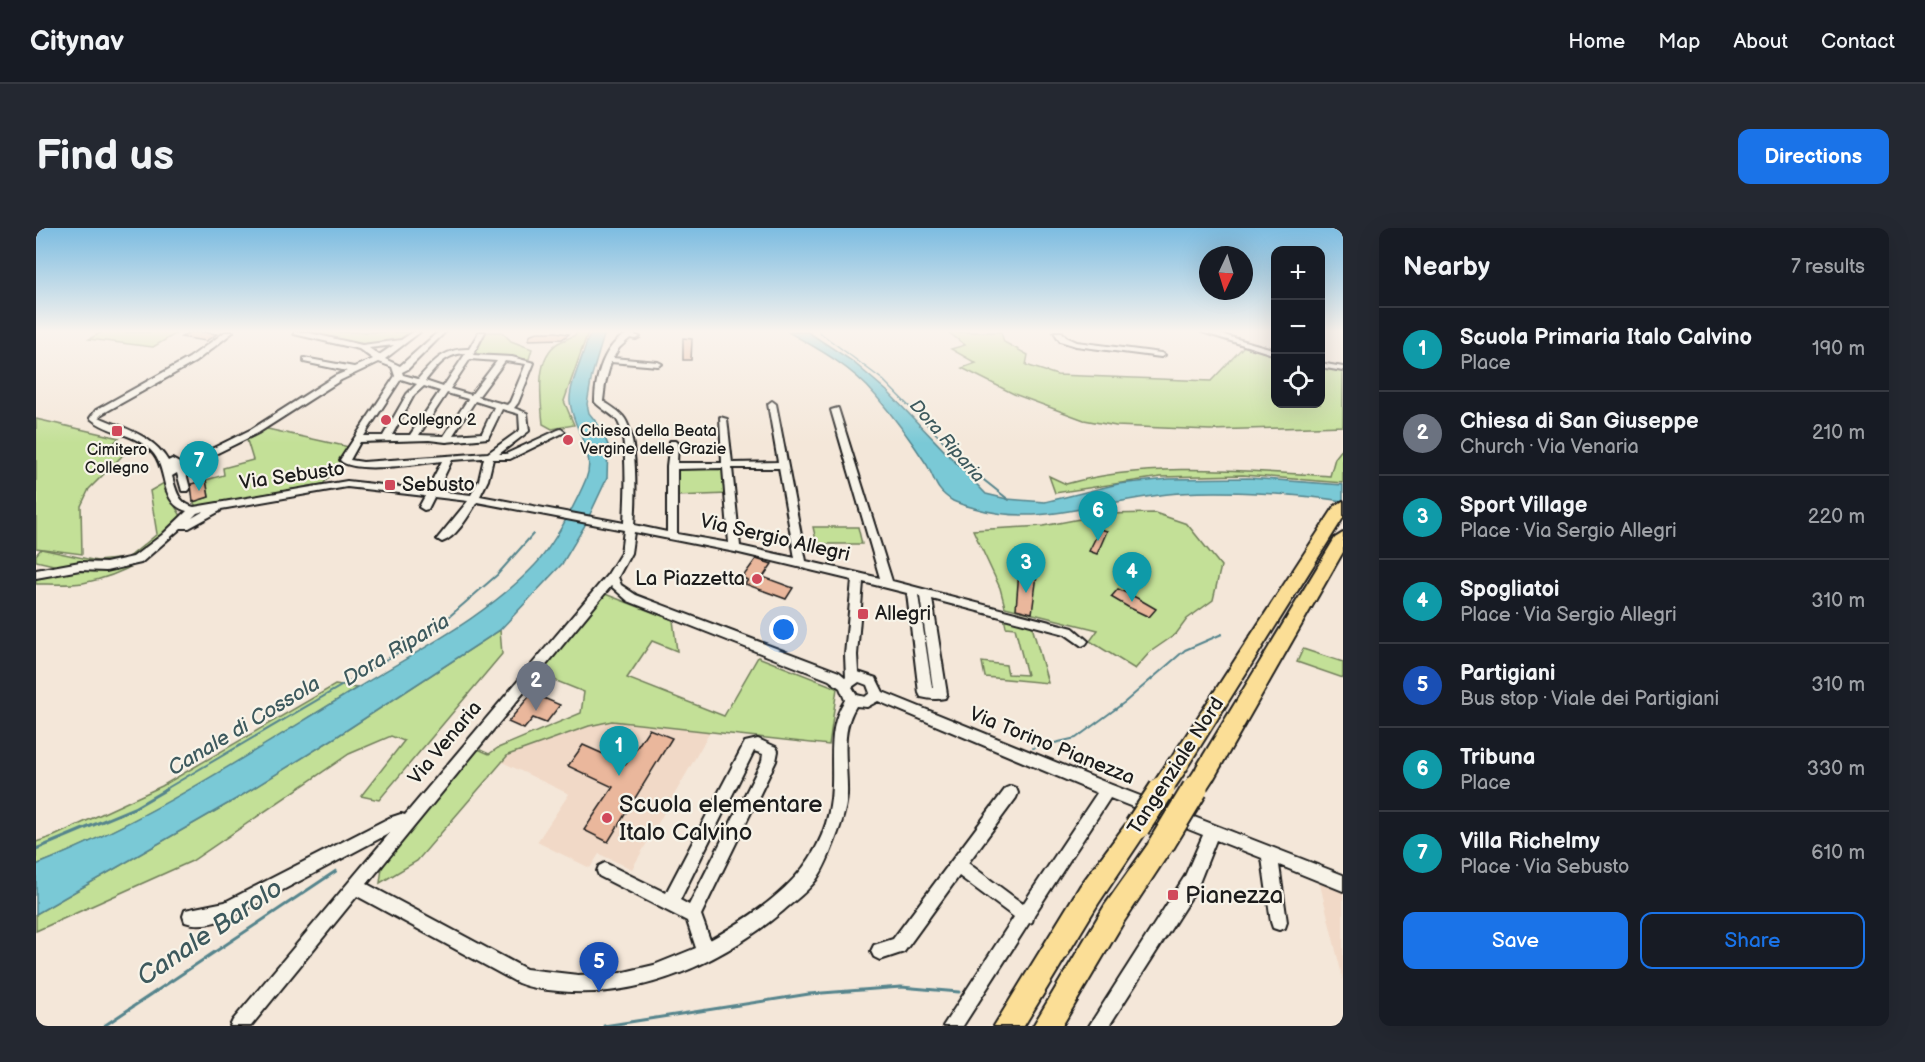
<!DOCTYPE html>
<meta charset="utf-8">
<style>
body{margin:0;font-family:"Balsamiq Sans",sans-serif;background:#242831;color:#f1f3f6}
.controls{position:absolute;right:18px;top:18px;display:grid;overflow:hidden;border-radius:12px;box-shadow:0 6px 24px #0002}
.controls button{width:54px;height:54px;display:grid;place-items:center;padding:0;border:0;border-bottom:2px solid #363941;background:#171b24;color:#f1f3f6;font:30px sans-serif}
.compass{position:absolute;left:1163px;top:18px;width:54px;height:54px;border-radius:50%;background:#171b24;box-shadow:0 6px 24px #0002;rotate:184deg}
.you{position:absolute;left:748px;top:402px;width:21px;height:21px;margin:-15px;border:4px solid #fff;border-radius:50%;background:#1a73e8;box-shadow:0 0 0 9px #1a73e833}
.badge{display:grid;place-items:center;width:39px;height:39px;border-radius:50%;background:#1a73e8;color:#fff;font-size:20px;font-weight:700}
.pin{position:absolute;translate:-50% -50px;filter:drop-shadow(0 2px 3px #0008)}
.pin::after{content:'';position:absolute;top:32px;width:21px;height:18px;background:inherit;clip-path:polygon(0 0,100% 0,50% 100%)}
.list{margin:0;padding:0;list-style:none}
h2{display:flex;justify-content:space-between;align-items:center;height:78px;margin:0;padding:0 24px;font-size:26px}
h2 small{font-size:20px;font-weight:400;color:#9ea1a6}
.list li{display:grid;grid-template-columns:39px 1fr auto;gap:18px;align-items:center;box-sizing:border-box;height:84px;padding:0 24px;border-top:2px solid #363941}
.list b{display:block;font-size:22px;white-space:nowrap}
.list p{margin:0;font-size:20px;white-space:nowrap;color:#9ea1a6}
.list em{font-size:20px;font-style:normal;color:#9ea1a6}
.actions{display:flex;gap:12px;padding:18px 24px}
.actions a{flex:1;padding:14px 0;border:2px solid #1a73e8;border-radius:12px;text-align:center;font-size:21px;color:#1a73e8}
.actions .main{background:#1a73e8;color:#fff}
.icon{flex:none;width:33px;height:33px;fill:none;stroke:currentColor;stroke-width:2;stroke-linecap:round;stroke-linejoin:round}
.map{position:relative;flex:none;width:1307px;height:798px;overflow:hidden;border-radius:12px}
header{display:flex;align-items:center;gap:36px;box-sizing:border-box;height:84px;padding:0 30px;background:#171b24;border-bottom:2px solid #363941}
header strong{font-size:28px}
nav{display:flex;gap:33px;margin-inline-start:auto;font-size:21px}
.intro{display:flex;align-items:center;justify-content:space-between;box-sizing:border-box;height:144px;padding:0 36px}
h1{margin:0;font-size:42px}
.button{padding:15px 27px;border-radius:12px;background:#1a73e8;color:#fff;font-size:21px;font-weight:700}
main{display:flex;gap:36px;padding:0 36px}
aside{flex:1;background:#171b24;border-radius:12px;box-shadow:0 6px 24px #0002}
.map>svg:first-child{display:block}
.built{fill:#f1d9c7}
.green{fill:#c3e097;stroke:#707e5a;stroke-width:1.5}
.water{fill:#7ac9d6;stroke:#54848c;stroke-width:1.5}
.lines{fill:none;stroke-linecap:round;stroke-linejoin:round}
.stream-far2{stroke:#54848c;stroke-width:1.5}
.stream-far1{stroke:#54848c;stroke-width:2}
.stream{stroke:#54848c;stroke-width:3}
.building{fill:#eab79c;stroke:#1c1c1c;stroke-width:1.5}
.minor-casing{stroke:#1c1c1c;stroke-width:4}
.highway-casing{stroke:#1c1c1c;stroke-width:4}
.minor{fill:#f7f3e8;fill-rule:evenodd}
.highway{fill:#fbde96;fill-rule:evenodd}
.highway-bridge-far1-casing{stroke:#1c1c1c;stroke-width:24;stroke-linecap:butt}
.highway-bridge-casing{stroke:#1c1c1c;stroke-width:29;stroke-linecap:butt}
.highway-bridge-far1{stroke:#fbde96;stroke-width:20}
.highway-bridge{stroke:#fbde96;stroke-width:25}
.poi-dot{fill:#d1495b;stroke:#f7f3e8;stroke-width:2}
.labels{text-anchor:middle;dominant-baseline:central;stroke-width:4.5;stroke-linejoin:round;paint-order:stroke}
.far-poi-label{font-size:16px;fill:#1c1c1c;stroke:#f7f3e8;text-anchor:start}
.far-water-label{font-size:18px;font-style:italic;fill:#3d595d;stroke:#f7f3e8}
.street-label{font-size:20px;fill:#1c1c1c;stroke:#f7f3e8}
.poi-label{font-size:20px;fill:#1c1c1c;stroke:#f7f3e8;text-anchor:start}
.water-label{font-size:21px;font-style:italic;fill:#3d595d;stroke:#f7f3e8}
.near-poi-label{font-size:24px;fill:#1c1c1c;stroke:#f7f3e8;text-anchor:start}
.near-water-label{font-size:26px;font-style:italic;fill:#3d595d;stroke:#f7f3e8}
</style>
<header>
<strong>Citynav</strong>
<nav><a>Home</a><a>Map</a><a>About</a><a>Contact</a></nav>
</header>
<div class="intro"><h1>Find us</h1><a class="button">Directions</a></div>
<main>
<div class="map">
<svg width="1307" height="798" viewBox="0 0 1307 798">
<rect width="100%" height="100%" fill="#f4e7d9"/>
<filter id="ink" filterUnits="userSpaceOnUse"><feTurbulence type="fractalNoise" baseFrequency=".0167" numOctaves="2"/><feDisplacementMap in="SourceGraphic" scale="12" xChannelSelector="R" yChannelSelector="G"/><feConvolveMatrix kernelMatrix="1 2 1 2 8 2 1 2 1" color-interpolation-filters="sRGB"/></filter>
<g filter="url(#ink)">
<g class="built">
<path d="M576,493L674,504L596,641L563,626L554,640L501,614L533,566L466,534L472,527L553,498Z"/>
<path d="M1281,644L1307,655V752Z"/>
</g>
<g class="green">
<path d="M66,104H143L117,119L53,111Z"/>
<path d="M274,104H378C345,126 309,113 274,104Z"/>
<path d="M450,104H466L475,113L496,121L493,131L437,128Z"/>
<path d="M540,104H552L528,173L538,197L516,201L507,196C505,173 498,130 522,115C527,112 534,110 539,107Z"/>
<path d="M912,104H965L968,114L992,127L990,137L1021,147L1175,153L1208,118L1239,128L1240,176H1284L1285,139L1307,144V198L1174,202L1080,198L1048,192L978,166L926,140L940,135L915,121L929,117Z"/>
<path d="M0,191L83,210L74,218L93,221L53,261L45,278L46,326L0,320Z"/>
<path d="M227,200L313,219L303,237L287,256L160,278L157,274L173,269L170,252L188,247L187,240L217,232L210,209Z"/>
<path d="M1307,220V255L1207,247L1125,249L1019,265L1013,248L1030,256C1112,233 1209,243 1294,248L1299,230Z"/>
<path d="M639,240H689L692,266L640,268Z"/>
<path d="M128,255V261L149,294C122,327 89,347 47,355C32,357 15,356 0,356V349L35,341L0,333V327L5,321L61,333L92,330L121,306L114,263Z"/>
<path d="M1119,285L1151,296L1185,338L1177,372L1151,391L1140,406L1114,424L1099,441L1054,413L1062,402L969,379L964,360L937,302L1007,298L1070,286Z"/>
<path d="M777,299H822L826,316H781Z"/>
<path d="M569,366L637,392L641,423L616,413L591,450L688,488L722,429L801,460L793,517L576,493L553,498L472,527L381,633L344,655L346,640L353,628L442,521L453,526L462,520L545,485L548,464L503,446Z"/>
<path d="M968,389L995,395L1012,455L949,449L946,434L970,437L972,446L991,447L979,400L970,399Z"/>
<path d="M464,402L466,426L343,572L325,568L368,513L355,508L313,526L156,633L0,703V686L200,571L300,509Z"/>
<path d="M1267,421L1307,434V450L1261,434Z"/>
<path d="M299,457L321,460C218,524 114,592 0,637V614L18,608L126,558Z"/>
</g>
<g class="water">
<path d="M556,104H569L556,147L551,176L553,185L564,199L572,217L571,250L548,299L526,336L464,402L300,509L200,571L0,686V637C114,592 217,523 321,460C381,423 450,389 499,337C517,318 540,275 550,251C561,224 536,201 534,173C533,157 547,130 551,113Z"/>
<path d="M752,104H772L816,133L852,164L950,266L971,271L1009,274L1082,256L1133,251L1212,250L1307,257V273C1258,266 1194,262 1144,265C1073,269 1009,301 938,280C931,278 923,276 917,273C899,262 900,253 891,237C876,214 858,189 840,168C817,140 783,121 752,104Z"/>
</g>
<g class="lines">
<path class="stream-far2" d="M783,104L847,152L918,224"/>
<g class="stream-far1">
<path d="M917,222L944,249L973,272"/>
<path d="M997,520L1040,510L1089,474L1149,422L1186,406"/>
<path d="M128,562L392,407L461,347L497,306"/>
</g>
<g class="stream">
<path d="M0,621L98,580L131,561"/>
<path d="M68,798L300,643"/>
<path d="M568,798L773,766L865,759L923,764"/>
</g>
</g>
<g class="building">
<path d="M154,104H167L181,106L170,113L145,109Z"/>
<path d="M502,104H520L533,106L526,111L492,112L495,106Z"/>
<path d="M647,110L656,111L655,132H647Z"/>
<path d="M170,252L173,269L157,274L155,256Z"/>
<path d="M1064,301L1071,303L1061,326L1053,323Z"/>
<path d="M720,331L736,336L727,349L757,360L750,371L709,356L712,352L706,350Z"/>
<path d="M983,343L1001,347L996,385L980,381Z"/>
<path d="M1082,361L1101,370L1120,381L1113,389L1092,379L1075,369Z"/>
<path d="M496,465L524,477L510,495L497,490L488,501L472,494Z"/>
<path d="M613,501L636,510L572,614L548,602L577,559L532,538L547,517L590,536Z"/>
</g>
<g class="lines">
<defs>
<g id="minor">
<path d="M189,104H197L159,134L66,186L63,189C89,201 117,207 132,233L136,231L145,236L216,201L299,148L311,143L268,134V130L318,139L337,131L323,121L258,106V104H269L326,117L365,112L377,104H384L349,131L364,138L402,104H409L372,141L366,144L367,147L382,151C397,134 408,120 433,121L443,104H449L437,127L476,129L498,135L482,175L478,180L491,185L493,203L463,226H470L522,202L525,201L529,204L474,231H457L452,252L444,268L588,295C589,272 593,211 581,192C575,185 565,181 559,174C559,149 568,115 593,105L604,109L600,111L594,110L583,120L577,130L622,134L626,136L622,138L575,134L569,156L567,173C574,178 584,183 589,191C602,212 600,272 598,297L631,304V238L634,213H640L642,215L641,235H686L684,189L691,191L696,235L742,234L732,176L736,173L740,176L770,333L844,350L795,182L802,180L856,353L1037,400L1052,413L1050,416L1046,418L1029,406L896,371L911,466L909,470C901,472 893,471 885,469L883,465L871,365L827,354L821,427L822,444L840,450L847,464L1076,557L1307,647V663L1243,637L1251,694L1249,700L1243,702L1237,700L1235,694L1226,630L1180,612L1161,660L1073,798H1053L1149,648L1167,607L1074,570L998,687L996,694L993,695L927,798H907L978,689L923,648L868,724L844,732L838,729L835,723L838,717L857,711L970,560L975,558L980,560L982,565L980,570L932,635L987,676L1061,565L842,473L831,479L820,478C803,504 812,537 811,567C810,583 804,600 798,615C793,628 788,641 780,652C771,664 758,673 747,683C685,735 604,772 522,763C509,762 494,760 482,755L321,668L215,798H194L197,792L354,605L207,683C190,691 168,701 149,694L147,688L149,682L189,674L353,590L365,586L369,587L572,346L585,325L588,302L441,274C433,287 421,309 406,314L401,311L432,273L398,269L392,281L388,282L383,279L389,268L311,259L185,281L184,283L153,300H145L105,335L70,343L44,342L0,350V342L44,334L70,335L97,329L126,307L151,283C124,276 132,244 118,226C102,205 72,206 54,190L60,182L153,130ZM358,117L343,127L333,120ZM430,125L407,159L389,153C401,139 410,125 430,125ZM434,131L461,133L435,167L414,161ZM469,133L490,136L474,174L471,177L442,169ZM343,134L356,139L359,148L304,232C317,247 386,235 406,233L391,262L311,253L158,279C142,275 140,262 136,248L141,245L146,263H152L154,261L149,241L222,205L305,152ZM365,151L381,156L371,166L347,208H328ZM388,158L404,163L374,207H356L378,167ZM411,165L432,171L408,208L383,207ZM439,173L458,179L446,205L417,207ZM466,181L483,186L484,202L452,225L327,234L314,232L324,214L393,212L410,214L452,210ZM446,230H448L443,252L435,267L401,263L416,232ZM687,240L693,315L641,306V241ZM696,240H743L759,330L704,318ZM168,283L156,290L161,285ZM598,304L699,324L816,352L809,427L810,450L803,444L600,367L585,357L582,349L595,325ZM575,358L592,373L793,452L804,460L809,472C792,498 797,527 796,557C794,636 737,676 674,712L665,687L740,533L742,523L740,519L722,511L709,514L630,665L569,635L563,638L561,643L563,648L651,693L660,720L618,737L584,745L542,747L490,741L331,656ZM882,367L884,368L897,460H896ZM823,454L831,457L834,465L829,469L821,467L816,459ZM718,523L727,526L726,533L653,677L644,672Z"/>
<path d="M1018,104H1026L1030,109L1041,114L1125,125L1129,127L1125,129L1040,118L1024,113Z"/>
<path d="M1166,104H1177L1240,122V127Z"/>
<path d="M1284,135L1307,139V143L1284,139Z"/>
</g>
<g id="highway">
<path d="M1307,273V290L1150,541L1143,544L1136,541L1132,535L1136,529L1299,278Z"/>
<path d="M1307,305V324L1177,552L1169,554L1161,552L1158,545L1161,538L1299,310Z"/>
<path d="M1101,589L1109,592L1112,599L1109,606L1062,676L988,798H958L1044,658L1093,592Z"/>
<path d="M1125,606L1133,609L1137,617L1133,625L1087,695L1026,798H997L1069,677L1117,609Z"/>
</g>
</defs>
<use href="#minor" class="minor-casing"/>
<use href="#highway" class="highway-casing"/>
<use href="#minor" class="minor"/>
<use href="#highway" class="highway"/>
<defs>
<g id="highway-bridge-far1">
<path d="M1125,562L1143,535"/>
<path d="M1158,562L1169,545"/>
</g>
<g id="highway-bridge">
<path d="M1101,599L1126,561"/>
<path d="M1125,617L1159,561"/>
</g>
</defs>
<use href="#highway-bridge-far1" class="highway-bridge-far1-casing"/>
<use href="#highway-bridge" class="highway-bridge-casing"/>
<use href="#highway-bridge-far1" class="highway-bridge-far1"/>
<use href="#highway-bridge" class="highway-bridge"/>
</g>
</g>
<linearGradient id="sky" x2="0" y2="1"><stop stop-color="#7cbce1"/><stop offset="0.48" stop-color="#faf4ee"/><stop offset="1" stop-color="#faf4ee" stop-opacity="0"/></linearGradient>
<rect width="1307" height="215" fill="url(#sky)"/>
<g class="poi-dot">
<circle cx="350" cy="192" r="6"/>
<rect x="75" y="197" width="12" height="12" rx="3"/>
<circle cx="532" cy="212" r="6"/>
<rect x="348" y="251" width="12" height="12" rx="3"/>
<circle cx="721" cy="351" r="6"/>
<rect x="821" y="380" width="12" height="12" rx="3"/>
<circle cx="571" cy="590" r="6"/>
<rect x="1131" y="661" width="12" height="12" rx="3"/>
</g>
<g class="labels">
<g class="far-poi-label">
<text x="362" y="192">Collegno 2</text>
<text x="544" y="203">Chiesa della Beata<tspan x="544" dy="18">Vergine delle Grazie</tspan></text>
<text x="81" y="222" text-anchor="middle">Cimitero<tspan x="81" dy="18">Collegno</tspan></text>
</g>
<g class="far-water-label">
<text transform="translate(911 213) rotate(49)">Dora Riparia</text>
</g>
<g class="street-label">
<text transform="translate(256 248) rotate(-8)">Via Sebusto</text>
<text transform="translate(739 310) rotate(13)">Via Sergio Allegri</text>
<text transform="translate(409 515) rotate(-50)">Via Venaria</text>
<text transform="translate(1016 518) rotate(22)">Via Torino Pianezza</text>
<text transform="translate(1140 538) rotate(-57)">Tangenziale Nord</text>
</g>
<g class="poi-label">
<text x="366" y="257">Sebusto</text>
<text x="709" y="351" text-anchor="end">La Piazzetta</text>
<text x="839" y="386">Allegri</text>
</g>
<g class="water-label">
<text transform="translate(360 422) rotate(-31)">Dora Riparia</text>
<text transform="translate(208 498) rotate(-31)">Canale di Cossola</text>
</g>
<g class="near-poi-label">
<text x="583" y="576">Scuola elementare<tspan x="583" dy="28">Italo Calvino</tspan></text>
<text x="1149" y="667">Pianezza</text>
</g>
<g class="near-water-label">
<text transform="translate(174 705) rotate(-34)">Canale Barolo</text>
</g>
</g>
</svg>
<div class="controls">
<button>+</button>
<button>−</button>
<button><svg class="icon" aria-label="locate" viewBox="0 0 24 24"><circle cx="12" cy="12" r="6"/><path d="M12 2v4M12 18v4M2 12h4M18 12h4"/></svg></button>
</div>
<svg class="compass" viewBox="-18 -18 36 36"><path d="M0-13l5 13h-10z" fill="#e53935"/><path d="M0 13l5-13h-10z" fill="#9ea1a6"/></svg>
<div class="you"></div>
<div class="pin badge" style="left:583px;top:548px;background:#0f9aa8">1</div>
<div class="pin badge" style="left:500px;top:483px;background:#6b7280">2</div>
<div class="pin badge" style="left:990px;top:365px;background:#0f9aa8">3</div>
<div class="pin badge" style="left:1096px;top:374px;background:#0f9aa8">4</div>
<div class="pin badge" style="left:563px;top:764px;background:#1a4fb4">5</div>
<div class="pin badge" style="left:1062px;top:313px;background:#0f9aa8">6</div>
<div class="pin badge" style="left:163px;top:263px;background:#0f9aa8">7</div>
</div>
<aside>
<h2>Nearby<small>7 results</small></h2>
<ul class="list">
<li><span class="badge" style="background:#0f9aa8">1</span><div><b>Scuola Primaria Italo Calvino</b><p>Place</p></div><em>190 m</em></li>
<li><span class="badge" style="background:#6b7280">2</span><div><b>Chiesa di San Giuseppe</b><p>Church · Via Venaria</p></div><em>210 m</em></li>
<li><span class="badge" style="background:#0f9aa8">3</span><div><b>Sport Village</b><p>Place · Via Sergio Allegri</p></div><em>220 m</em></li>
<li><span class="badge" style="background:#0f9aa8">4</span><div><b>Spogliatoi</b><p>Place · Via Sergio Allegri</p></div><em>310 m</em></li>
<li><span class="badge" style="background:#1a4fb4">5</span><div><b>Partigiani</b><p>Bus stop · Viale dei Partigiani</p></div><em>310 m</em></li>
<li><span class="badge" style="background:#0f9aa8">6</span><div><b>Tribuna</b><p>Place</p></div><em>330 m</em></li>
<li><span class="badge" style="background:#0f9aa8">7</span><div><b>Villa Richelmy</b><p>Place · Via Sebusto</p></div><em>610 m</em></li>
</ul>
<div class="actions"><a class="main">Save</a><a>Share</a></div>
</aside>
</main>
